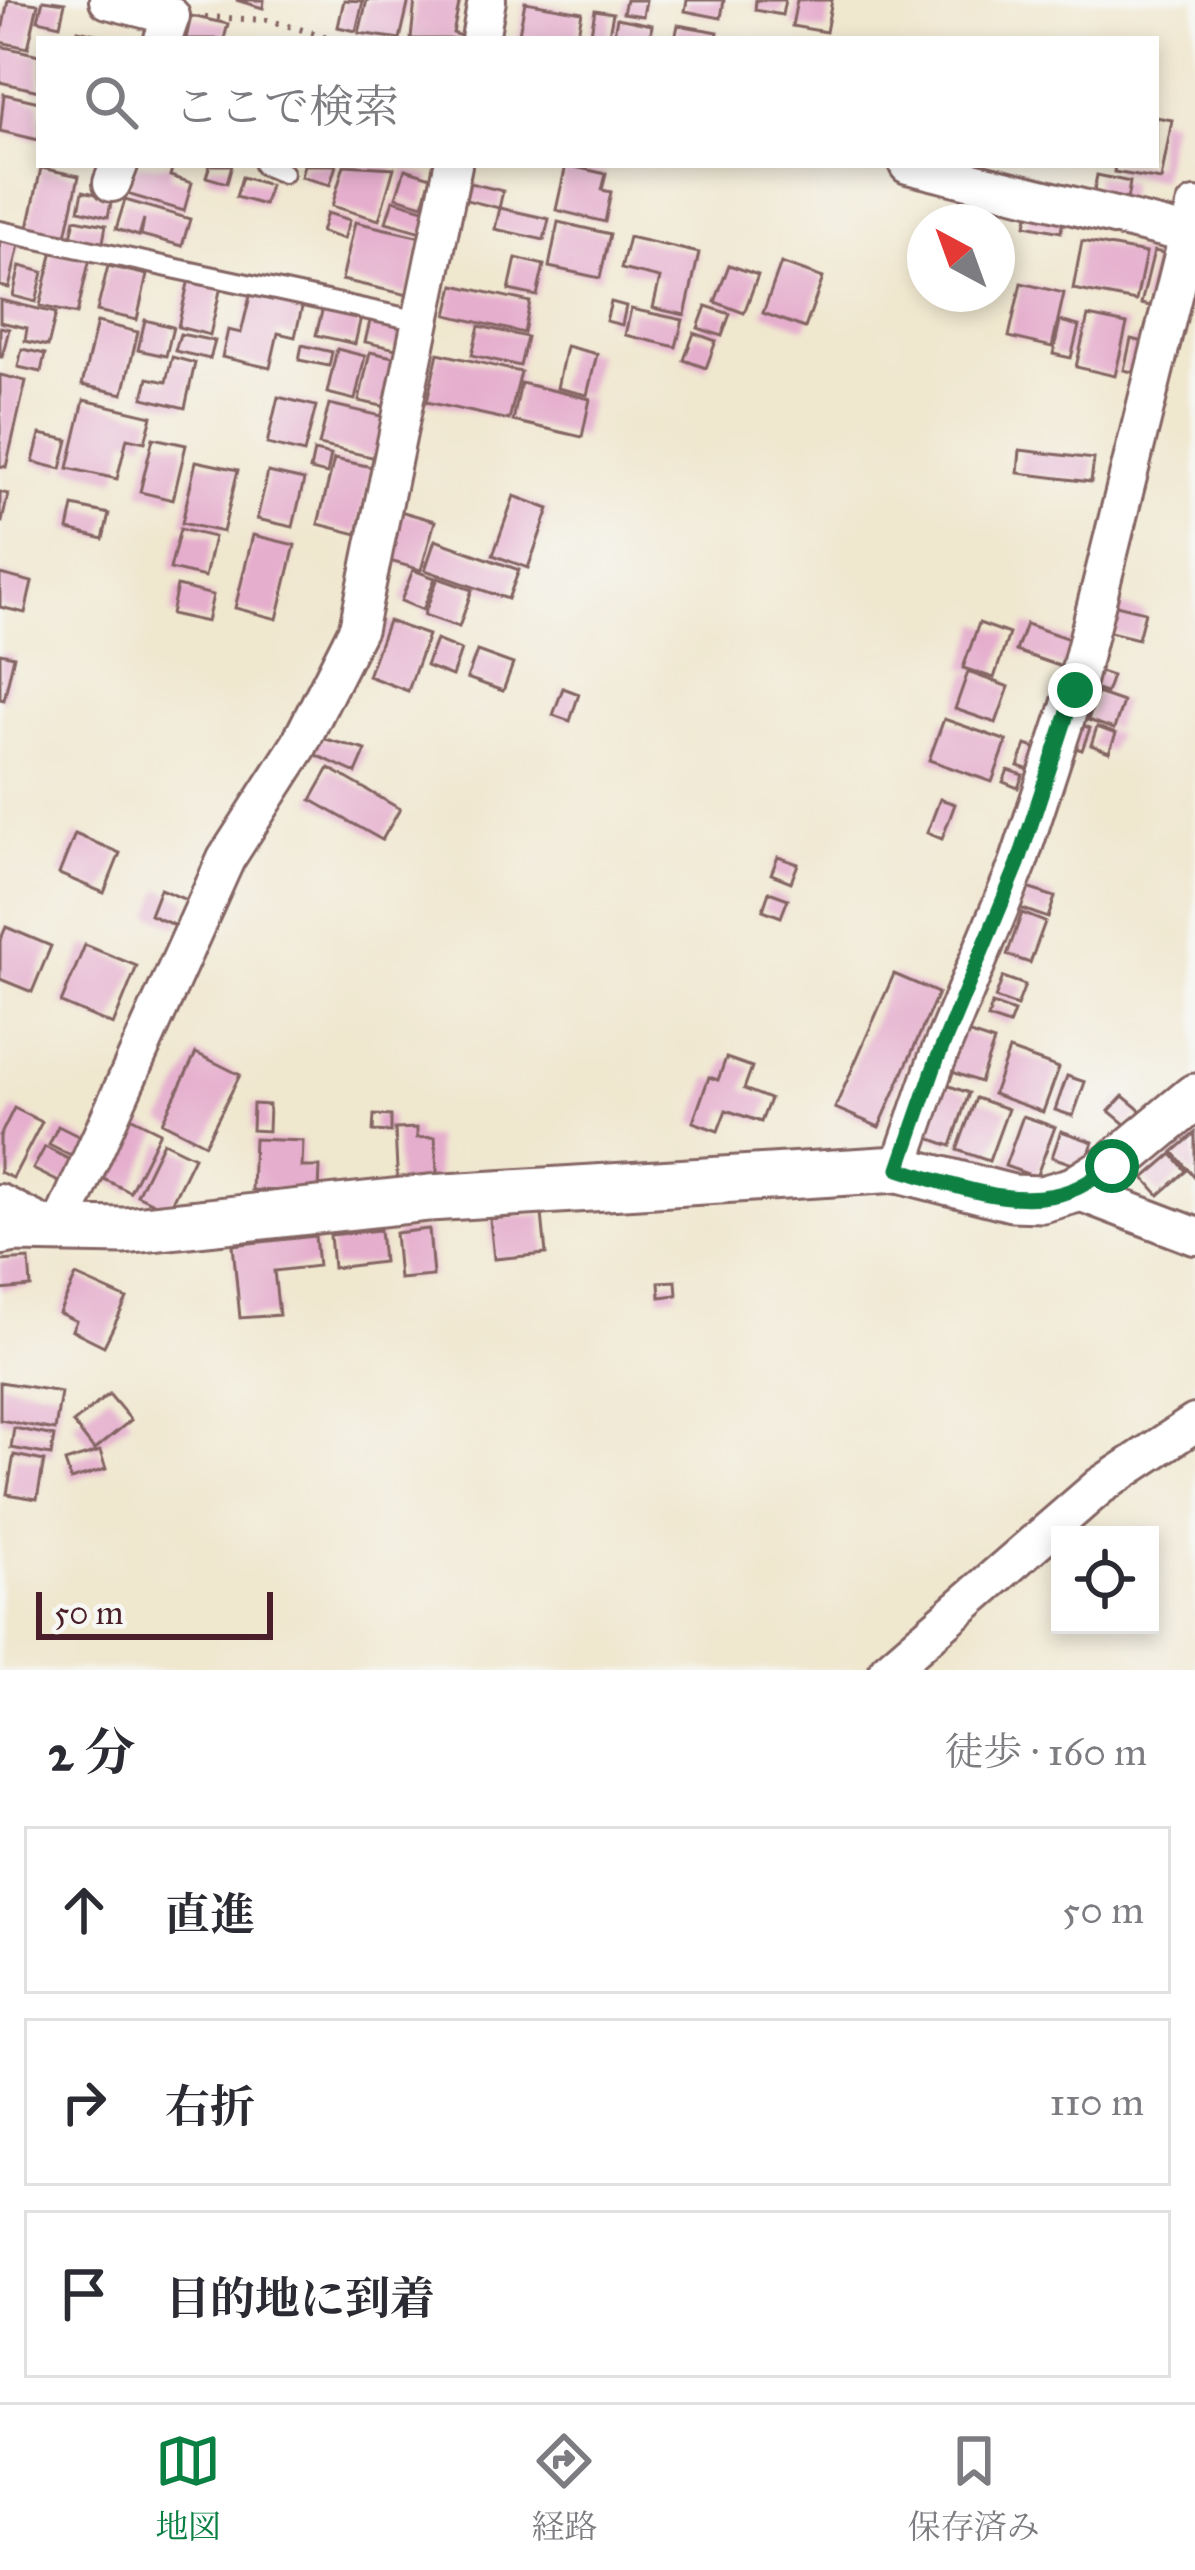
<!DOCTYPE html>
<html lang="ja">
<meta charset="utf-8">
<style>
body{margin:0;font-family:"IM FELL Great Primer","Noto Serif JP",serif;background:#f2f2f3;color:#2b2b33}
.controls{position:absolute;right:36px;bottom:36px;display:grid;overflow:hidden;border-radius:0px;box-shadow:0 6px 18px #0003}
.controls button{width:108px;height:108px;display:grid;place-items:center;padding:0;border:0;border-bottom:3px solid #e1e1e2;background:#fff;color:#2b2b33;font:60px sans-serif}
.compass{position:absolute;left:907px;top:204px;width:108px;height:108px;border-radius:50%;background:#fff;box-shadow:0 6px 18px #0003;rotate:319deg}
.scale{position:absolute;left:36px;bottom:30px;width:237px;box-sizing:border-box;padding-left:12px;border:6px solid #4a1f2b;border-top:0;font-size:33px;line-height:42px;white-space:nowrap;color:#4a1f2b;-webkit-text-stroke:9px #f6f6f2;paint-order:stroke}
.stop{position:absolute;width:36px;height:36px;margin:-27px;border:9px solid #0b8043;border-radius:50%;background:#fff}
.stop.end{background:#0b8043;border-color:#fff;box-shadow:0 3px 12px #0008}
.list{margin:0;padding:0;list-style:none}
h2{display:flex;justify-content:space-between;align-items:center;height:156px;margin:0;padding:0 48px;font-size:51px}
h2 small{font-size:39px;font-weight:400;color:#7c7c81}
.list li{display:grid;grid-template-columns:78px 1fr auto;gap:36px;align-items:center;box-sizing:border-box;height:168px;margin:0 24px 24px;padding:0 24px;border:3px solid #e1e1e2;border-radius:0px}
.list b{display:block;font-size:45px;white-space:nowrap}
.list em{font-size:39px;font-style:normal;color:#7c7c81}
.icon{flex:none;width:66px;height:66px;fill:none;stroke:currentColor;stroke-width:2;stroke-linecap:round;stroke-linejoin:round}
.map{position:relative;flex:none;width:1195px;height:1670px;overflow:hidden}
.search{position:absolute;background:#fff;box-shadow:0 6px 18px #0003;left:36px;right:36px;top:36px;height:132px;display:flex;align-items:center;gap:30px;box-sizing:border-box;padding:0 42px;border-radius:0px;color:#7c7c81;font-size:45px}
.sheet{height:732px;background:#fff}
nav{display:flex;justify-content:space-around;align-items:center;box-sizing:border-box;height:168px;border-top:3px solid #e1e1e2;background:#fff;font-size:33px;color:#7c7c81}
nav a{display:grid;justify-items:center;gap:6px}
nav .on{color:#0b8043}
.map>svg:first-child{display:block}
.building{fill:#e5aecd}
.lines{fill:none;stroke-linecap:round;stroke-linejoin:round}
.service-casing{stroke:#846564;stroke-width:24}
.minor-casing{stroke:#846564;stroke-width:42}
.tertiary-casing{stroke:#846564;stroke-width:51}
.path{stroke:#846564;stroke-width:6;stroke-dasharray:3 9;stroke-linecap:butt}
.service{stroke:#fff;stroke-width:18}
.minor{stroke:#fff;stroke-width:36}
.tertiary{stroke:#fff;stroke-width:45}
.route{stroke:#0b8043;stroke-width:15}
</style>
<div class="map">
<svg width="1195" height="1670" viewBox="0 0 1195 1670">
<rect width="100%" height="100%" fill="#f6f6f2"/>
<filter id="ink" filterUnits="userSpaceOnUse"><feTurbulence type="fractalNoise" baseFrequency=".00833" numOctaves="2"/><feDisplacementMap in="SourceGraphic" scale="24" xChannelSelector="R" yChannelSelector="G"/><feConvolveMatrix kernelMatrix="1 2 1 2 8 2 1 2 1" color-interpolation-filters="sRGB"/></filter>
<filter id="wash" filterUnits="userSpaceOnUse"><feTurbulence type="fractalNoise" baseFrequency=".004" numOctaves="4" result="noise"/><feDisplacementMap in="SourceGraphic" scale="48" xChannelSelector="R" yChannelSelector="G"/><feGaussianBlur stdDeviation="2.7" result="paint"/><feColorMatrix in="noise" values="0 0 0 0 0 0 0 0 0 0 0 0 0 0 0 0 0 1.4 0 .05"/><feComposite in="paint" operator="in"/></filter>
<g filter="url(#wash)">
<rect width="100%" height="100%" fill="#f0e7cf"/>
<g id="blocks">
<g class="building">
<path d="M8,0L38,4L28,48L0,42Z"/>
<path d="M43,0L65,3L60,25L38,20Z"/>
<path d="M236,0H264L263,8Z"/>
<path d="M344,0L363,1L356,31L338,27Z"/>
<path d="M367,0H409L400,39L359,33Z"/>
<path d="M415,0H460L453,33L469,39H411Z"/>
<path d="M626,0H646L643,16L623,13Z"/>
<path d="M687,0H724L721,18L685,11Z"/>
<path d="M756,0H785L782,15L755,10Z"/>
<path d="M797,0H832L826,32L792,26Z"/>
<path d="M525,2L582,12L577,39H518Z"/>
<path d="M595,10L613,13L608,39H590Z"/>
<path d="M191,16L228,24L224,39H186Z"/>
<path d="M617,18L652,25L650,39H613Z"/>
<path d="M678,25L718,32L717,39H675Z"/>
<path d="M78,30L109,37V39H75Z"/>
<path d="M0,46L39,55V91L0,82Z"/>
<path d="M4,94L39,102V140L0,131Z"/>
<path d="M1156,117L1172,120L1161,180L1114,172L1115,165H1156Z"/>
<path d="M135,165H173L170,176L192,183L184,211L127,194Z"/>
<path d="M210,165H232L227,183L206,177Z"/>
<path d="M304,165H336L330,185L301,177Z"/>
<path d="M344,165L394,168L379,220L332,206Z"/>
<path d="M566,165L606,174L602,190L611,192L605,222L556,210Z"/>
<path d="M41,168L79,176L66,236L28,228Z"/>
<path d="M405,169L431,177L423,205L396,197Z"/>
<path d="M1097,175L1130,182L1125,213L1091,207Z"/>
<path d="M242,177L270,185L264,205L236,197Z"/>
<path d="M470,183L503,191L499,208L466,200Z"/>
<path d="M83,191L112,198L108,217L79,210Z"/>
<path d="M125,200L190,219L182,246L141,235L144,219L139,236L116,229Z"/>
<path d="M393,200L434,212L428,234L386,222Z"/>
<path d="M1030,206L1064,212L1061,232L1026,225Z"/>
<path d="M500,208L549,219L544,240L495,229Z"/>
<path d="M327,213L350,220L344,239L321,232Z"/>
<path d="M75,219L106,225L102,248L70,242Z"/>
<path d="M355,222L421,237L408,295L342,280Z"/>
<path d="M558,222L610,234L600,278L549,267Z"/>
<path d="M0,237L20,241L9,288L0,286Z"/>
<path d="M629,237L699,253L685,315L653,308L660,278L621,269Z"/>
<path d="M1082,241L1146,253L1136,301L1073,289Z"/>
<path d="M53,250L90,258L77,314L40,306Z"/>
<path d="M1154,251L1178,256L1165,309L1141,304Z"/>
<path d="M516,258L544,265L537,296L509,290Z"/>
<path d="M781,263L823,278L805,328L763,313Z"/>
<path d="M729,265L758,275L744,313L715,302Z"/>
<path d="M20,266L43,272L36,302L13,296Z"/>
<path d="M108,266L147,275L137,320L97,311Z"/>
<path d="M189,279L221,286L210,335L178,327Z"/>
<path d="M1021,283L1064,293L1052,347L1009,337Z"/>
<path d="M454,285L530,302L524,333L447,315Z"/>
<path d="M251,292L303,303L295,337L278,333L270,368L222,357L228,330L241,333Z"/>
<path d="M0,300L56,313L48,346L25,341L27,328L0,322Z"/>
<path d="M611,302L626,306L622,325L606,321Z"/>
<path d="M324,304L362,312L355,344L316,335Z"/>
<path d="M706,306L730,314L722,336L698,328Z"/>
<path d="M631,309L683,320L676,347L625,335Z"/>
<path d="M1088,316L1127,324L1115,376L1076,367Z"/>
<path d="M371,317L405,325L400,350L365,342Z"/>
<path d="M145,320L173,327L166,356L138,350Z"/>
<path d="M1060,321L1079,326L1071,358L1053,354Z"/>
<path d="M97,322L138,332L123,394L82,385Z"/>
<path d="M479,326L527,337L520,366L472,355Z"/>
<path d="M0,327L9,329L2,357H0Z"/>
<path d="M694,333L716,341L706,368L684,360Z"/>
<path d="M180,334L215,341L210,359L175,351Z"/>
<path d="M1131,339L1153,344L1146,375L1124,370Z"/>
<path d="M302,345L332,352L329,366L299,360Z"/>
<path d="M566,346L597,354L587,395L557,388Z"/>
<path d="M22,349L45,354L41,372L18,367Z"/>
<path d="M337,349L365,356L355,400L327,393Z"/>
<path d="M370,352L402,359L391,408L359,401Z"/>
<path d="M438,353L521,372L509,420L427,402Z"/>
<path d="M172,357L195,363L185,408L143,398L148,378L166,382Z"/>
<path d="M0,375L26,381L6,467L0,466Z"/>
<path d="M521,383L590,399L582,437L513,421Z"/>
<path d="M278,397L316,406L304,453L267,444Z"/>
<path d="M84,400L152,416L145,442L127,438L117,479L68,468Z"/>
<path d="M329,404L385,417L376,458L319,445Z"/>
<path d="M40,434L68,440L61,469L33,462Z"/>
<path d="M153,438L186,445L173,500L140,492Z"/>
<path d="M1020,450L1094,459L1091,482L1018,473Z"/>
<path d="M314,451L331,455L327,474L310,470Z"/>
<path d="M334,459L372,467L357,534L318,524Z"/>
<path d="M196,461L238,470L223,532L182,523Z"/>
<path d="M268,472L304,480L293,527L257,519Z"/>
<path d="M0,492L8,494L2,522H0Z"/>
<path d="M514,496L549,509L528,568L493,555Z"/>
<path d="M73,506L109,514L103,539L68,530Z"/>
<path d="M400,511L435,521L421,570L386,560Z"/>
<path d="M180,529L214,537L205,577L170,569Z"/>
<path d="M253,535L295,545L277,619L235,608Z"/>
<path d="M435,540L519,570L508,599L425,570Z"/>
<path d="M413,570L435,578L423,610L401,601Z"/>
<path d="M0,574L32,582L25,613L0,607Z"/>
<path d="M438,578L472,590L459,627L424,615Z"/>
<path d="M177,586L213,595L207,622L171,614Z"/>
<path d="M1108,603L1145,612L1138,639L1102,630Z"/>
<path d="M388,621L428,635L408,691L368,676Z"/>
<path d="M979,623L1009,634L994,678L963,668Z"/>
<path d="M1026,624L1075,641L1065,668L1016,651Z"/>
<path d="M436,640L461,650L452,676L426,666Z"/>
<path d="M477,651L513,664L503,691L467,678Z"/>
<path d="M0,653L14,656L4,700L0,699Z"/>
<path d="M1094,670L1112,676L1106,693L1088,687Z"/>
<path d="M968,672L1009,687L996,723L955,709Z"/>
<path d="M563,688L579,694L570,721L553,715Z"/>
<path d="M1097,693L1123,702L1114,729L1088,720Z"/>
<path d="M944,719L1007,741L992,782L929,760Z"/>
<path d="M1075,722L1090,728L1082,750L1067,745Z"/>
<path d="M1097,727L1116,734L1109,752L1091,745Z"/>
<path d="M314,736L366,750L356,773L314,754Z"/>
<path d="M1026,745L1051,754L1044,775L1018,766Z"/>
<path d="M329,768L400,809L382,840L311,800Z"/>
<path d="M1008,770L1023,775L1018,788L1003,782Z"/>
<path d="M940,799L955,804L942,839L927,833Z"/>
<path d="M75,834L120,853L104,893L59,874Z"/>
<path d="M778,857L798,864L791,882L771,874Z"/>
<path d="M1027,888L1055,897L1048,918L1020,908Z"/>
<path d="M160,889L189,901L178,927L150,915Z"/>
<path d="M769,892L788,899L781,917L763,910Z"/>
<path d="M1022,913L1045,922L1030,963L1007,955Z"/>
<path d="M6,927L51,946L32,992L0,979V941Z"/>
<path d="M85,945L137,966L113,1025L61,1003Z"/>
<path d="M894,974L938,993L879,1127L835,1108Z"/>
<path d="M1003,977L1025,985L1017,1006L995,998Z"/>
<path d="M992,1004L1014,1012L1009,1025L988,1018Z"/>
<path d="M961,1031L994,1042L980,1082L947,1070Z"/>
<path d="M1009,1050L1059,1068L1043,1112L993,1094Z"/>
<path d="M196,1053L240,1075L205,1144L162,1122Z"/>
<path d="M726,1058L752,1067L744,1089L770,1099L761,1122L726,1110L718,1131L693,1122L709,1077L718,1080Z"/>
<path d="M1067,1076L1085,1082L1073,1116L1055,1110Z"/>
<path d="M944,1084L969,1093L951,1146L926,1137Z"/>
<path d="M1123,1096L1141,1111L1127,1126L1109,1111Z"/>
<path d="M976,1098L1008,1109L989,1161L957,1150Z"/>
<path d="M253,1104L269,1105L268,1131L252,1130Z"/>
<path d="M14,1108L42,1122L13,1178L0,1172V1136Z"/>
<path d="M374,1115L391,1116V1132L373,1131Z"/>
<path d="M1023,1116L1055,1127L1036,1177L1005,1166Z"/>
<path d="M130,1117L160,1132L130,1192L100,1177Z"/>
<path d="M58,1126L92,1143L83,1162L49,1145Z"/>
<path d="M417,1128V1138L435,1137L438,1187L398,1190L395,1129Z"/>
<path d="M1061,1131L1093,1142L1084,1168L1052,1157Z"/>
<path d="M1195,1133V1178L1173,1152Z"/>
<path d="M254,1139L303,1141L302,1167H320L319,1192L252,1190Z"/>
<path d="M163,1142L194,1157L168,1210L137,1195Z"/>
<path d="M45,1147L82,1166L71,1188L33,1169Z"/>
<path d="M1172,1154L1186,1171L1159,1195L1144,1178Z"/>
<path d="M542,1214L546,1254L494,1259L490,1219Z"/>
<path d="M429,1229L433,1276L399,1279L395,1233Z"/>
<path d="M380,1230L383,1262L333,1268L330,1235Z"/>
<path d="M315,1236L318,1266L274,1271L279,1315L240,1318L233,1245Z"/>
<path d="M29,1259L31,1287L0,1290V1261Z"/>
<path d="M76,1276L127,1299L104,1346L72,1330L76,1321L59,1313Z"/>
<path d="M676,1281L677,1295L660,1297L659,1282Z"/>
<path d="M0,1382L61,1392L55,1430L0,1420Z"/>
<path d="M109,1394L131,1420L94,1450L73,1423Z"/>
<path d="M14,1428L54,1436L51,1455L11,1448Z"/>
<path d="M100,1451L106,1469L71,1480L65,1462Z"/>
<path d="M14,1455L44,1461L37,1499L7,1494Z"/>
</g>
</g>
</g>
<g filter="url(#ink)">
<use href="#blocks" fill-opacity="0" stroke="#846564" stroke-width="3"/>
<g class="lines">
<defs>
<g id="service">
<path d="M264,165L283,173"/>
<path d="M0,231L420,321"/>
</g>
<g id="minor">
<path d="M108,0L171,16L163,39"/>
<path d="M480,39L487,0"/>
<path d="M908,165L1187,234"/>
<path d="M112,183L119,165"/>
<path d="M899,1169L936,1062L1018,864L1075,690L1195,207"/>
<path d="M1074,1190L1195,1236"/>
<path d="M0,1203L58,1232L226,859L298,747L358,628L453,165"/>
<path d="M888,1670L1100,1486L1195,1423"/>
</g>
<path id="tertiary" d="M0,1232L15,1229L124,1231L429,1198L899,1169L1012,1198L1042,1199L1074,1190L1112,1166L1195,1097"/>
</defs>
<use href="#service" class="service-casing"/>
<use href="#minor" class="minor-casing"/>
<use href="#tertiary" class="tertiary-casing"/>
<path class="path" d="M205,17L267,20L335,39"/>
<use href="#service" class="service"/>
<use href="#minor" class="minor"/>
<use href="#tertiary" class="tertiary"/>
</g>
</g>
<g class="lines" filter="url(#ink)">
<path class="route" d="M1075,690L1018,864L936,1062L899,1169C951,1185 1019,1211 1072,1190C1086,1185 1100,1174 1112,1166"/>
</g>
</svg>
<div class="controls">
<button><svg class="icon" aria-label="locate" viewBox="0 0 24 24"><circle cx="12" cy="12" r="6"/><path d="M12 2v4M12 18v4M2 12h4M18 12h4"/></svg></button>
</div>
<svg class="compass" viewBox="-18 -18 36 36"><path d="M0-13l5 13h-10z" fill="#e53935"/><path d="M0 13l5-13h-10z" fill="#7c7c81"/></svg>
<div class="scale">50 m</div>
<div class="stop" style="left:1112px;top:1166px"></div>
<div class="stop end" style="left:1075px;top:690px"></div>
<div class="search"><svg class="icon" aria-label="search" viewBox="0 0 24 24"><circle cx="10" cy="10" r="6"/><path d="M15 15l6 6"/></svg>ここで検索</div>
</div>
<section class="sheet">
<h2>2 分<small>徒歩 · 160 m</small></h2>
<ul class="list">
<li><svg class="icon" aria-label="ahead" viewBox="0 0 24 24"><path d="M12 20V5M6 11l6-6 6 6"/></svg><div><b>直進</b></div><em>50 m</em></li>
<li><svg class="icon" aria-label="right" viewBox="0 0 24 24"><path d="M7 20v-9h11M14 6l5 5-5 5"/></svg><div><b>右折</b></div><em>110 m</em></li>
<li><svg class="icon" aria-label="arrive" viewBox="0 0 24 24"><path d="M6 21V4h12l-3 4 3 4H6"/></svg><div><b>目的地に到着</b></div></li>
</ul>
</section>
<nav>
<a class="on"><svg class="icon" aria-label="map" viewBox="0 0 24 24"><path d="M3 6l6-2 6 2 6-2v14l-6 2-6-2-6 2zM9 4v14M15 6v14"/></svg>地図</a>
<a><svg class="icon" aria-label="directions" viewBox="0 0 24 24"><path d="M12 3l9 9-9 9-9-9zM9 14v-3h6M13 9l2 2-2 2"/></svg>経路</a>
<a><svg class="icon" aria-label="saved" viewBox="0 0 24 24"><path d="M7 4h10v16l-5-4-5 4z"/></svg>保存済み</a>
</nav>
